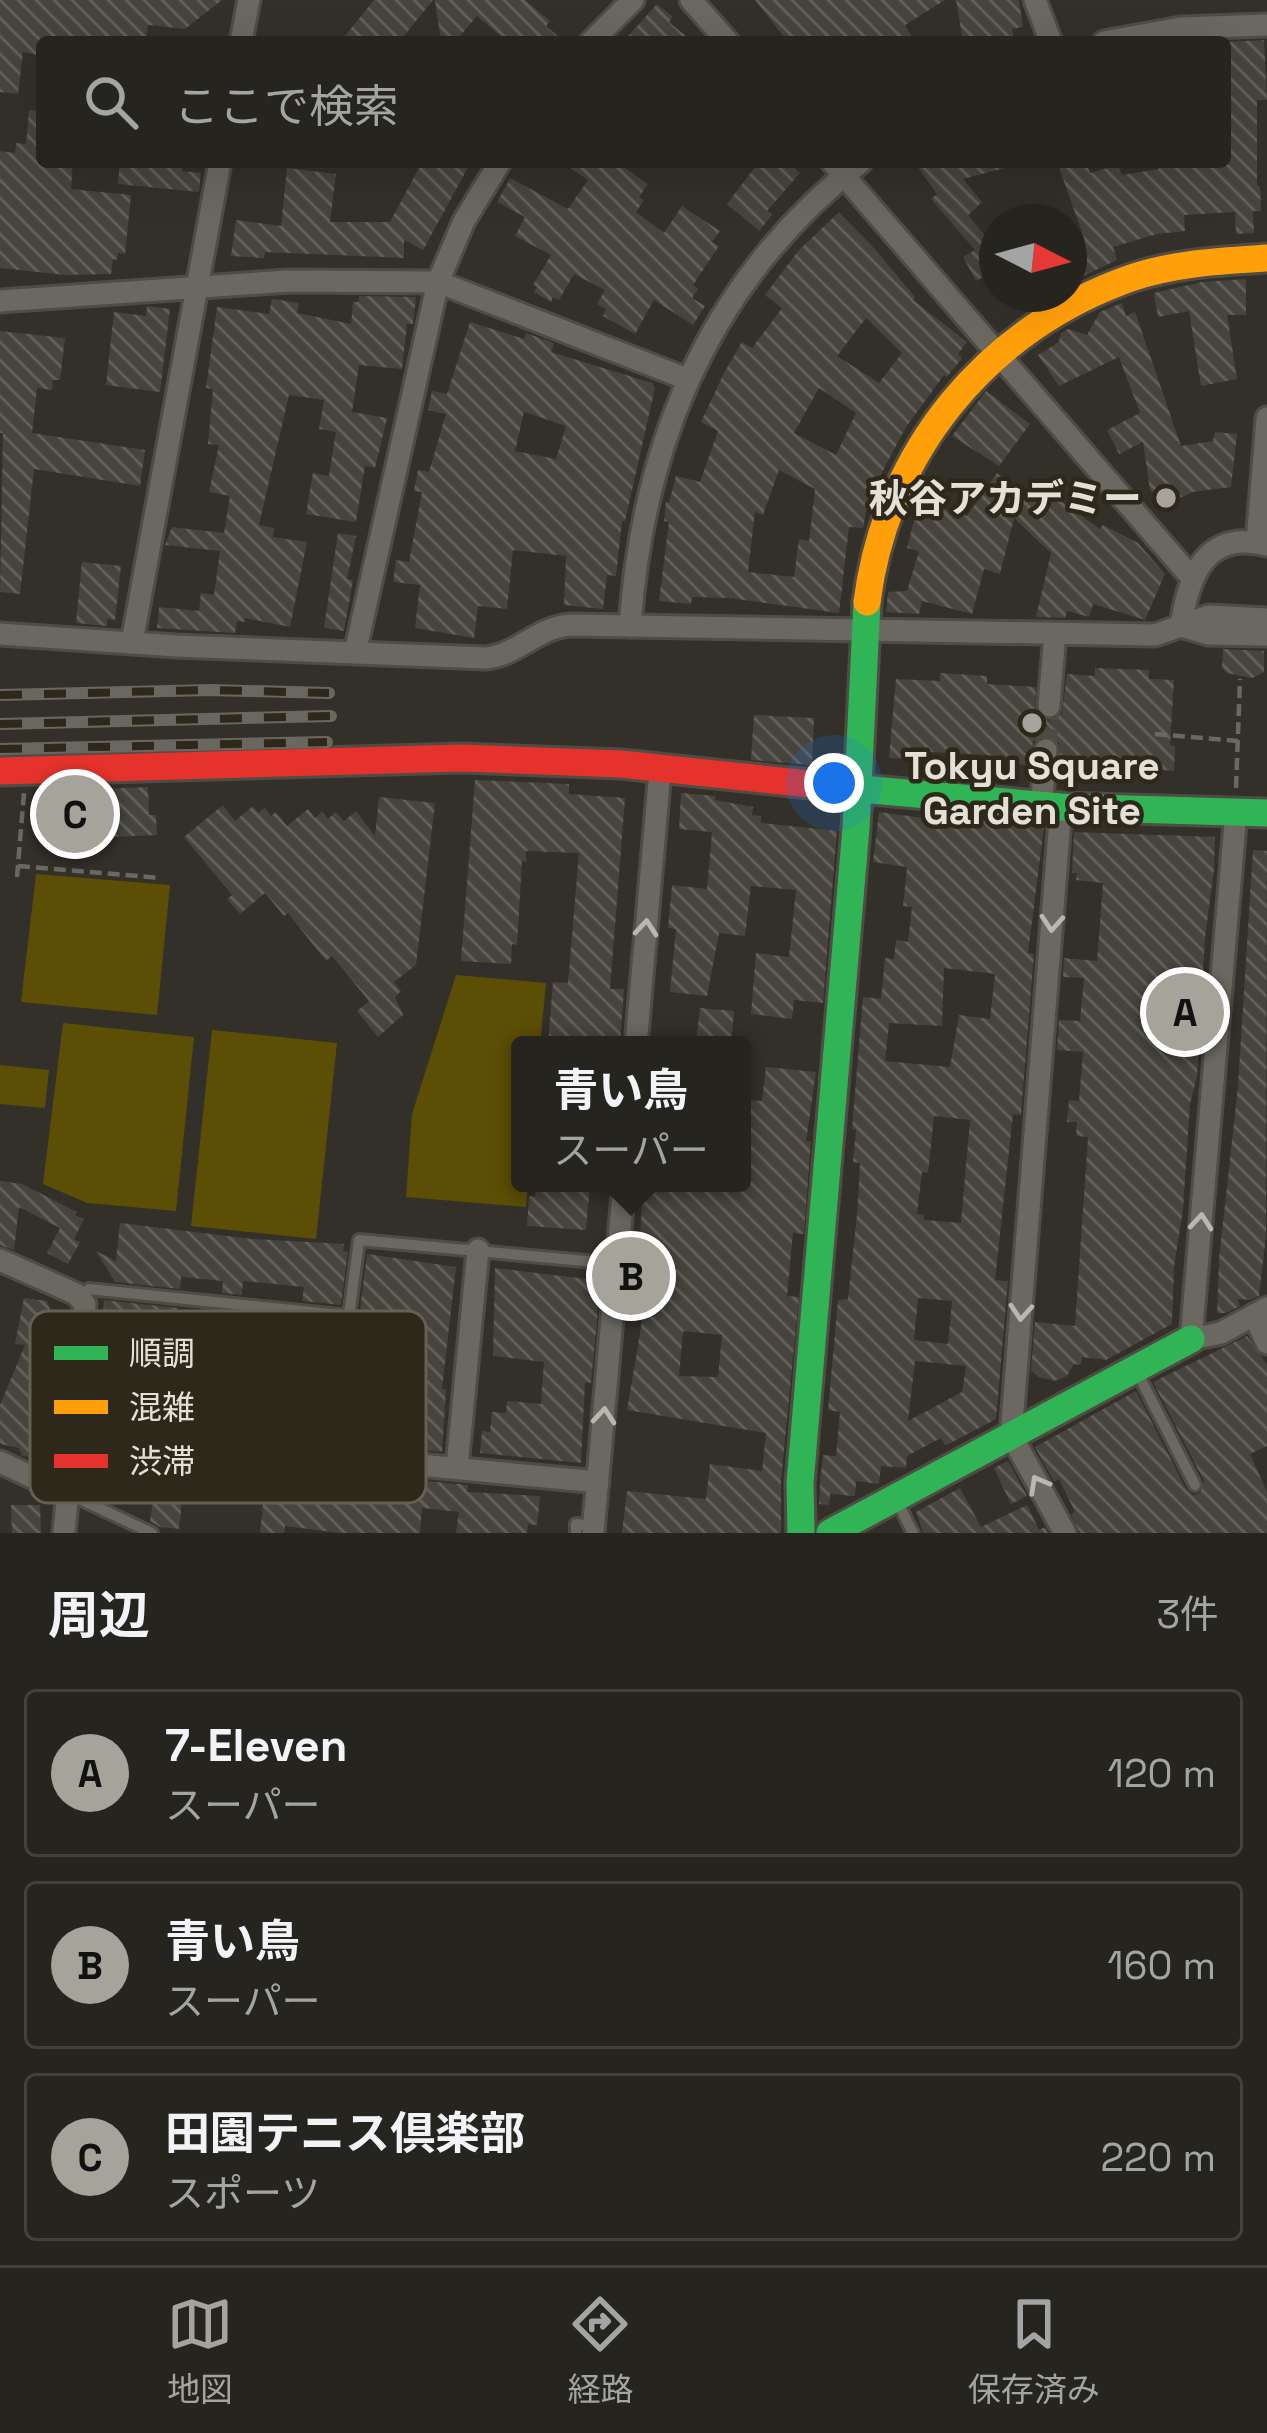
<!DOCTYPE html>
<html lang="ja">
<meta charset="utf-8">
<style>
body{margin:0;font-family:"Space Grotesk","Noto Sans JP",sans-serif;background:#2e2c27;color:#f1f3f6}
.compass{position:absolute;left:979px;top:204px;width:108px;height:108px;border-radius:50%;background:#26241e;box-shadow:0 12px 48px #0002;rotate:96deg}
.you{position:absolute;left:834px;top:783px;width:42px;height:42px;margin:-30px;border:9px solid #fff;border-radius:50%;background:#1a73e8;box-shadow:0 0 0 18px #1a73e833}
.badge{display:grid;place-items:center;width:78px;height:78px;border-radius:50%;background:#a5a39a;color:#111;font-size:39px;font-weight:700}
.pin{position:absolute;translate:-50% -50%;border:6px solid #fff;box-shadow:0 3px 12px #0006}
.popup{position:absolute;left:511px;top:1036px;width:240px;height:156px;box-sizing:border-box;display:grid;place-content:center;border-radius:12px;background:#26241e;filter:drop-shadow(0 3px 9px #0005);font-size:39px;white-space:nowrap;color:#a4a4a4}
.popup b{font-size:45px;color:#f1f3f6}
.popup::after{content:'';position:absolute;left:50%;top:100%;margin-left:-24px;border:24px solid transparent;border-top-color:#26241e}
.list{margin:0;padding:0;list-style:none}
h2{display:flex;justify-content:space-between;align-items:center;height:156px;margin:0;padding:0 48px;font-size:51px}
h2 small{font-size:39px;font-weight:400;color:#a4a4a4}
.list li{display:grid;grid-template-columns:78px 1fr auto;gap:36px;align-items:center;box-sizing:border-box;height:168px;margin:0 24px 24px;padding:0 24px;border:3px solid #42413c;border-radius:12px}
.list b{display:block;font-size:45px;white-space:nowrap}
.list p{margin:0;font-size:39px;white-space:nowrap;color:#a4a4a4}
.list em{font-size:39px;font-style:normal;color:#a4a4a4}
.icon{flex:none;width:66px;height:66px;fill:none;stroke:currentColor;stroke-width:2;stroke-linecap:round;stroke-linejoin:round}
.map{position:relative;flex:none;width:1267px;height:1533px;overflow:hidden}
.search{position:absolute;background:#26241e;box-shadow:0 12px 48px #0002;left:36px;right:36px;top:36px;height:132px;display:flex;align-items:center;gap:30px;box-sizing:border-box;padding:0 42px;border-radius:12px;color:#a4a4a4;font-size:45px}
.sheet{height:732px;background:#26241e}
nav{display:flex;justify-content:space-around;align-items:center;box-sizing:border-box;height:168px;border-top:3px solid #42413c;background:#26241e;font-size:33px;color:#a4a4a4}
nav a{display:grid;justify-items:center;gap:6px}
nav .on{color:#a5a39a}
.map>svg:first-child{display:block}
.park{fill:#5d4e05}
.building{fill:url(#building-back-hatch);fill-rule:evenodd}
.lines{fill:none;stroke-linecap:round;stroke-linejoin:round}
.street-tunnel{stroke:#4d4b42;stroke-width:21;stroke-dasharray:21 10;stroke-linecap:butt}
.lane-casing{stroke:#4e4c44;stroke-width:16}
.street-casing{stroke:#4e4c44;stroke-width:27}
.fast-casing{stroke:#4e4c44;stroke-width:33}
.slow-casing{stroke:#4e4c44;stroke-width:33}
.jam-casing{stroke:#4e4c44;stroke-width:33}
.path{stroke:#6a6863;stroke-width:4.5;stroke-dasharray:12 6;stroke-linecap:butt}
.lane{stroke:#6a6861;stroke-width:10}
.street{stroke:#6a6861;stroke-width:21}
.fast{stroke:#30b455;stroke-width:27}
.slow{stroke:#ff9f0a;stroke-width:27}
.jam{stroke:#e5322d;stroke-width:27}
.rail-casing{stroke:#696760;stroke-width:12}
.rail{stroke:#2d2819;stroke-width:8;stroke-dasharray:22;stroke-linecap:butt}
.oneway{stroke:#b9b7ae}
.poi-dot{fill:#a5a39a;stroke:#2d2819;stroke-width:4.5}
.labels{text-anchor:middle;dominant-baseline:central;stroke-width:9;stroke-linejoin:round;paint-order:stroke}
.poi-label{font-size:39px;font-weight:bold;fill:#e3e1d7;stroke:#2d2819;text-anchor:end}
.key{fill:#2d2819;stroke:#646052;stroke-width:3}
.key-label{font-size:33px;fill:#e3e1d7}
</style>
<div class="map">
<svg width="1267" height="1533" viewBox="0 0 1267 1533">
<defs>
<pattern id="building-back-hatch" width="6" height="6" patternUnits="userSpaceOnUse" patternTransform="scale(3)"><rect width="6" height="6" fill="#46443d"/><path d="M-1 5l2 2M0 0l6 6M5-1l2 2" fill="none" stroke="#615f58"/></pattern>
</defs>
<rect width="100%" height="100%" fill="#323028"/>
<g class="park">
<path d="M36,874L170,885L157,1015L21,1002Z"/>
<path d="M456,975L546,983L540,1045H520V1183H528L526,1207L406,1197L412,1114Z"/>
<path d="M63,1023L194,1037L176,1211L87,1203L43,1184Z"/>
<path d="M212,1030L337,1043L316,1239L191,1226Z"/>
<path d="M0,1065L49,1070L45,1108L0,1104Z"/>
</g>
<g class="building">
<path d="M0,0H222L185,29L148,25L146,42H42V56L23,52L18,94L0,92Z"/>
<path d="M374,0H433L399,42H340Z"/>
<path d="M435,0H525L550,21L546,26L565,42H508L477,16L455,42H441Z"/>
<path d="M755,0H945L905,25L915,42H788Z"/>
<path d="M956,0H1019L1023,27L1012,29L1014,39L963,42Z"/>
<path d="M657,4L673,17L669,22L693,42H623Z"/>
<path d="M1264,40L1267,100H1257V186H1260L1261,211H1253L1254,233L1236,234L1235,212L1184,215L1185,231L1157,234L1113,247L1117,260L1069,283V246L1085,241L1057,162H1086L1090,173L1118,165L1122,175L1159,169L1158,162H1225V42Z"/>
<path d="M29,110L42,111V162H73L71,189L131,195L125,254L118,253L117,260L113,259L111,274L65,275L0,268V151L15,153L16,143L26,144Z"/>
<path d="M120,162L183,165L182,171L201,173L199,192L118,184Z"/>
<path d="M422,162H471L423,250L404,240V258L265,252L264,258L231,256L236,220L281,226L287,168L336,174L330,222H390Z"/>
<path d="M561,162H616L648,184L639,197L644,200L636,212L664,233L682,206L720,231L712,242L719,246L693,285L698,289L692,298L705,306L693,325L654,300L635,334L603,316L606,309L597,304L605,290L574,274L559,300L553,297L551,302L534,292L537,287L533,285L551,255L515,236L525,217L497,202L510,178L568,209L588,180Z"/>
<path d="M759,162H788L800,173L767,211L772,215L759,231L727,204Z"/>
<path d="M914,162H1004L1005,168L963,179L982,202L968,215L990,241L997,237V275L993,271L976,281L963,257L975,250L931,199L937,194Z"/>
<path d="M839,212L875,249L915,297L913,300L967,342L958,354L962,358L947,377L944,375L906,427L869,497L863,528L849,527L839,613L729,598L692,597L691,604L659,601L669,522L664,521L666,502L669,503L676,476L700,482L718,431L701,422L724,373L742,342L752,348L782,308L765,295L799,250ZM866,318L902,353L879,383L837,356ZM819,388L856,413L836,455L794,433ZM779,470L815,489L809,541L799,539L794,577L748,572L755,512L763,515Z"/>
<path d="M1246,279V315H1227L1237,379L1201,386L1189,311L1158,317L1154,293L1202,282Z"/>
<path d="M359,296L416,297L413,324H407L402,369L359,365L352,412L387,418L375,468L365,466L356,522L306,514L313,473L329,476L336,432L319,429L324,400L289,395L259,525L274,528L273,537L307,542L290,627L245,618L244,622L237,621L235,633L157,628L159,607L199,611L201,593L214,595L220,551L165,545L172,527L224,533L230,496L209,492L219,445L208,444L213,389L206,388L217,307L269,314L272,299L299,303L297,313L351,324L353,302H358Z"/>
<path d="M1122,303L1126,316L1135,312L1181,446L1213,441L1215,432L1237,434L1231,487L1193,492L1164,505L1150,490L1143,442L1119,454L1107,430L1140,413L1119,357L1059,386L1038,355L1059,342L1061,333L1068,329L1087,335L1100,312Z"/>
<path d="M147,306L170,309L160,392L106,385L114,312L146,316Z"/>
<path d="M470,322L524,339L526,333L554,343L551,352L652,383L655,388L625,521H622L616,576L607,575L603,609L564,605L566,556L513,550L507,609L478,606L474,638L415,628L420,585L393,582L396,560L409,562L422,492L414,491L418,470L429,472L446,414L428,410L432,391L447,394ZM524,412L566,426L556,459L515,451Z"/>
<path d="M0,331L65,338L60,380H53L52,390L37,388L32,433L145,450L140,486L34,469L20,594L0,592L3,433H0Z"/>
<path d="M986,391L1030,424L999,466L952,436Z"/>
<path d="M997,473L1043,507L1051,494L1100,529L1103,525L1138,543L1165,574L1145,620L1093,604L1089,617L1067,611L1065,618L1036,617L1051,553L1014,518L1000,574L984,569L972,614L922,601L919,614L886,612L888,592L907,591L919,551L907,548L919,501L967,516Z"/>
<path d="M338,533L356,536L347,579L353,580L344,631L324,628Z"/>
<path d="M82,562L121,566L115,620L107,619V626L76,623Z"/>
<path d="M1223,649L1264,651V672L1252,678L1227,673L1222,668Z"/>
<path d="M1095,668L1149,670V679L1174,680L1170,745L1175,746L1174,771L1060,760L1059,743L1046,735L1033,742L1030,765L987,763L988,755L929,752V760L889,758L896,679L940,681V673L987,676V684L1036,687L1035,711L1049,721L1062,713L1067,674L1095,676Z"/>
<path d="M754,715L814,718L812,765L751,760Z"/>
<path d="M475,780L569,784V794L625,798L610,989H624L620,1045H548L553,982L568,983L579,853L526,851V862L522,861L517,945L512,944L511,964L461,961Z"/>
<path d="M148,787L149,815H156L157,835L87,838L88,843L50,844L47,791Z"/>
<path d="M681,793L716,796L715,800L753,807L752,815L761,816V823L837,831L823,1003L794,1000L792,1019L751,1014L756,953L789,957L796,890L751,886L745,936L719,933L707,996L670,992L676,929L668,928L672,885L707,889L712,832L679,829Z"/>
<path d="M379,797L435,803L416,965L394,982L401,991L395,997L403,1015L378,1037L357,1011L369,1001L332,956L326,961L288,913L284,916L265,893L240,914L227,899L232,895L184,837L223,805L235,821L253,806L258,813L265,808L271,816L276,812L287,826L308,809L315,818L322,811L328,819L336,812L344,821L356,811L375,836Z"/>
<path d="M879,812L968,824V819L1044,827L1028,953L1034,954L1021,1115L1013,1114L995,1280L1008,1281L996,1419L945,1446L941,1438L907,1456L906,1468L881,1466L879,1484L856,1481L855,1496L830,1494L829,1505L819,1504L820,1484L823,1455L836,1456L840,1412L828,1410L838,1300L848,1299L857,1215L860,1163L853,1162L856,1130L852,1129L863,997L881,999L885,958L894,959L896,940L908,942L912,907L903,906L907,867L873,862ZM944,968L995,974L990,1019L959,1015L950,1067L885,1061L889,1023L942,1026ZM934,1116L970,1120L961,1223L924,1220V1215L917,1214L922,1172L928,1173ZM918,1298L952,1301L948,1344L914,1340ZM915,1361L966,1366L962,1392L908,1421Z"/>
<path d="M1074,832L1215,837L1214,869L1205,938L1197,1077L1190,1104L1183,1209L1174,1267L1172,1324L1106,1360L1082,1357L1081,1365L1074,1364L1067,1376L1055,1381L1038,1377L1031,1370L1035,1322L1075,1326L1088,1137L1076,1136L1077,1122H1067L1069,1100L1079,1101L1083,1052L1057,1050L1059,1020L1080,1021L1084,978L1063,977L1064,958L1097,961L1103,883L1076,880L1077,873H1072Z"/>
<path d="M1253,850L1267,851L1266,1236L1259,1296L1250,1300L1237,1299L1240,1306L1226,1313H1217L1219,1259L1238,1086Z"/>
<path d="M700,1008L734,1011L731,1045L696,1042Z"/>
<path d="M766,1067L816,1072L806,1141H811L804,1234L793,1233L787,1296L799,1297L781,1481V1533H622L627,1491L706,1499L710,1464L762,1471L766,1433L627,1410L641,1328L644,1278L638,1277L643,1183L713,1188V1183H742V1129L747,1130L750,1100L762,1101ZM683,1331L722,1335L718,1377L679,1376Z"/>
<path d="M0,1181L22,1184L77,1212L75,1215L84,1219L74,1239L80,1242L68,1264L47,1253L60,1228L19,1207L14,1250L0,1245Z"/>
<path d="M536,1183H590L586,1230L527,1226L529,1196L535,1197Z"/>
<path d="M120,1223L252,1239L344,1244L343,1251L348,1252L341,1305L302,1301L304,1287L243,1281L242,1295L222,1293L223,1281L181,1277L180,1289L115,1282L96,1251L116,1261Z"/>
<path d="M367,1254L456,1267L442,1389H446L442,1452L355,1444V1440L320,1436L90,1418L92,1392L106,1393L109,1358L105,1357L108,1323H102L104,1300L178,1308L177,1311L240,1314L239,1319L251,1322L298,1327L299,1321L352,1325L359,1317Z"/>
<path d="M495,1268L595,1280L594,1298L599,1299L591,1383L585,1382L581,1463L480,1453L482,1431L490,1432L492,1412L506,1413L507,1401L541,1404L544,1362L493,1356Z"/>
<path d="M24,1298L47,1301L52,1314L60,1315L55,1352L64,1353L54,1460L22,1456L19,1448L0,1444V1405L25,1345L15,1344Z"/>
<path d="M1247,1336L1267,1365V1446L1250,1454L1267,1492V1533H1080L1071,1514L1075,1512L1059,1479L1054,1482L1035,1447L1136,1391L1186,1489L1193,1495L1200,1493L1204,1481L1153,1382Z"/>
<path d="M97,1449L187,1458L179,1529L160,1527L150,1521L153,1500L92,1493Z"/>
<path d="M1008,1461L1027,1496L1011,1504L994,1468Z"/>
<path d="M267,1466L306,1471L302,1499L349,1504L352,1474L468,1485L467,1492L540,1496L537,1525L528,1524L527,1533H456L459,1512L422,1508L420,1533H340L285,1526L284,1533H260Z"/>
<path d="M960,1488L981,1527L1027,1505L1039,1530L1045,1527L1048,1533H923L916,1512Z"/>
<path d="M11,1505H40L41,1533H12Z"/>
</g>
<g class="lines">
<path class="street-tunnel" d="M1046,750L1049,706"/>
<defs>
<g id="lane">
<path d="M82,1298L89,1289L349,1316L359,1240L617,1264"/>
<path d="M1136,1370L1195,1485"/>
<path d="M69,1494L152,1533"/>
<path d="M897,1501L913,1533"/>
<path d="M576,1533V1524L594,1526"/>
</g>
<g id="street">
<path d="M691,0L728,42"/>
<path d="M1035,0L1051,42"/>
<path d="M241,42L249,0"/>
<path d="M591,42L633,0"/>
<path d="M1104,42L1181,28L1267,25"/>
<path d="M832,162L1191,577"/>
<path d="M0,301L288,281L438,282L687,379"/>
<path d="M1257,542L1267,418"/>
<path d="M630,626C643,440 711,279 861,162"/>
<path d="M1181,626C1188,576 1206,529 1267,545"/>
<path d="M1181,626L1208,634L1267,635"/>
<path d="M0,634L176,646L486,658C518,655 537,627 571,625L1155,635L1209,616L1267,619"/>
<path d="M132,642L220,162"/>
<path d="M355,653L438,282L464,221L500,162"/>
<path d="M1049,706L1054,645"/>
<path d="M1042,797L1046,750"/>
<path d="M1061,807L1011,1435L1065,1533"/>
<path d="M1236,812L1191,1339L1221,1333L1267,1308"/>
<path d="M636,1045L660,771"/>
<path d="M0,1260L76,1294L85,1304L64,1533"/>
<path d="M1254,1315L1267,1343"/>
<path d="M73,1432L598,1482"/>
<path d="M0,1462L66,1493"/>
<path d="M457,1467L478,1250"/>
<path d="M593,1533L624,1183"/>
</g>
<g id="fast">
<path d="M828,786L1061,807L1267,813"/>
<path d="M801,1533L800,1483L856,828L867,602"/>
<path d="M830,1533L1191,1339"/>
</g>
<path id="slow" d="M867,602C886,451 988,328 1131,278C1175,263 1221,261 1267,258"/>
<path id="jam" d="M0,771L462,758L621,764L828,786"/>
</defs>
<use href="#lane" class="lane-casing"/>
<use href="#street" class="street-casing"/>
<use href="#fast" class="fast-casing"/>
<use href="#slow" class="slow-casing"/>
<use href="#jam" class="jam-casing"/>
<g class="path">
<path d="M1155,734L1238,741"/>
<path d="M1236,788L1240,679"/>
<path d="M18,866L160,878"/>
<path d="M17,877L24,793"/>
</g>
<use href="#lane" class="lane"/>
<use href="#street" class="street"/>
<use href="#fast" class="fast"/>
<use href="#slow" class="slow"/>
<use href="#jam" class="jam"/>
<defs>
<g id="rail">
<path d="M0,695L211,690L329,693"/>
<path d="M0,724L331,716"/>
<path d="M0,749L327,742"/>
</g>
</defs>
<use href="#rail" class="rail-casing"/>
<use href="#rail" class="rail"/>
</g>
<defs><path id="oneway-chevron" d="M-2-3.5L2.5 0L-2 3.5" fill="none" stroke-width="1.6" stroke-linecap="round" stroke-linejoin="round" transform="scale(3)"/></defs>
<g class="oneway">
<use href="#oneway-chevron" transform="translate(1052 923) rotate(94)"/>
<use href="#oneway-chevron" transform="translate(646 928) rotate(-85)"/>
<use href="#oneway-chevron" transform="translate(1201 1222) rotate(-85)"/>
<use href="#oneway-chevron" transform="translate(1021 1312) rotate(94)"/>
<use href="#oneway-chevron" transform="translate(604 1416) rotate(-85)"/>
<use href="#oneway-chevron" transform="translate(1038 1484) rotate(-119)"/>
</g>
<g class="poi-dot">
<circle cx="1166" cy="498" r="12"/>
<circle cx="1032" cy="723" r="12"/>
</g>
<g class="labels">
<g class="poi-label">
<text x="1142" y="498">秋谷アカデミー</text>
<text x="1032" y="765" text-anchor="middle">Tokyu Square<tspan x="1032" dy="45">Garden Site</tspan></text>
</g>
</g>
<rect x="30" y="1311" width="396" height="192" rx="18" class="key"/>
<rect x="54" y="1346" width="54" height="14" fill="#30b455"/>
<rect x="54" y="1400" width="54" height="14" fill="#ff9f0a"/>
<rect x="54" y="1454" width="54" height="14" fill="#e5322d"/>
<g class="key-label">
<text x="129" y="1365">順調</text>
<text x="129" y="1419">混雑</text>
<text x="129" y="1473">渋滞</text>
</g>
</svg>
<svg class="compass" viewBox="-18 -18 36 36"><path d="M0-13l5 13h-10z" fill="#e53935"/><path d="M0 13l5-13h-10z" fill="#a4a4a4"/></svg>
<div class="you"></div>
<div class="pin badge" style="left:1185px;top:1012px">A</div>
<div class="pin badge" style="left:631px;top:1276px">B</div>
<div class="popup"><b>青い鳥</b>スーパー</div>
<div class="pin badge" style="left:75px;top:814px">C</div>
<div class="search"><svg class="icon" aria-label="search" viewBox="0 0 24 24"><circle cx="10" cy="10" r="6"/><path d="M15 15l6 6"/></svg>ここで検索</div>
</div>
<section class="sheet">
<h2>周辺<small>3件</small></h2>
<ul class="list">
<li><span class="badge">A</span><div><b>7-Eleven</b><p>スーパー</p></div><em>120 m</em></li>
<li><span class="badge">B</span><div><b>青い鳥</b><p>スーパー</p></div><em>160 m</em></li>
<li><span class="badge">C</span><div><b>田園テニス倶楽部</b><p>スポーツ</p></div><em>220 m</em></li>
</ul>
</section>
<nav>
<a class="on"><svg class="icon" aria-label="map" viewBox="0 0 24 24"><path d="M3 6l6-2 6 2 6-2v14l-6 2-6-2-6 2zM9 4v14M15 6v14"/></svg>地図</a>
<a><svg class="icon" aria-label="directions" viewBox="0 0 24 24"><path d="M12 3l9 9-9 9-9-9zM9 14v-3h6M13 9l2 2-2 2"/></svg>経路</a>
<a><svg class="icon" aria-label="saved" viewBox="0 0 24 24"><path d="M7 4h10v16l-5-4-5 4z"/></svg>保存済み</a>
</nav>
